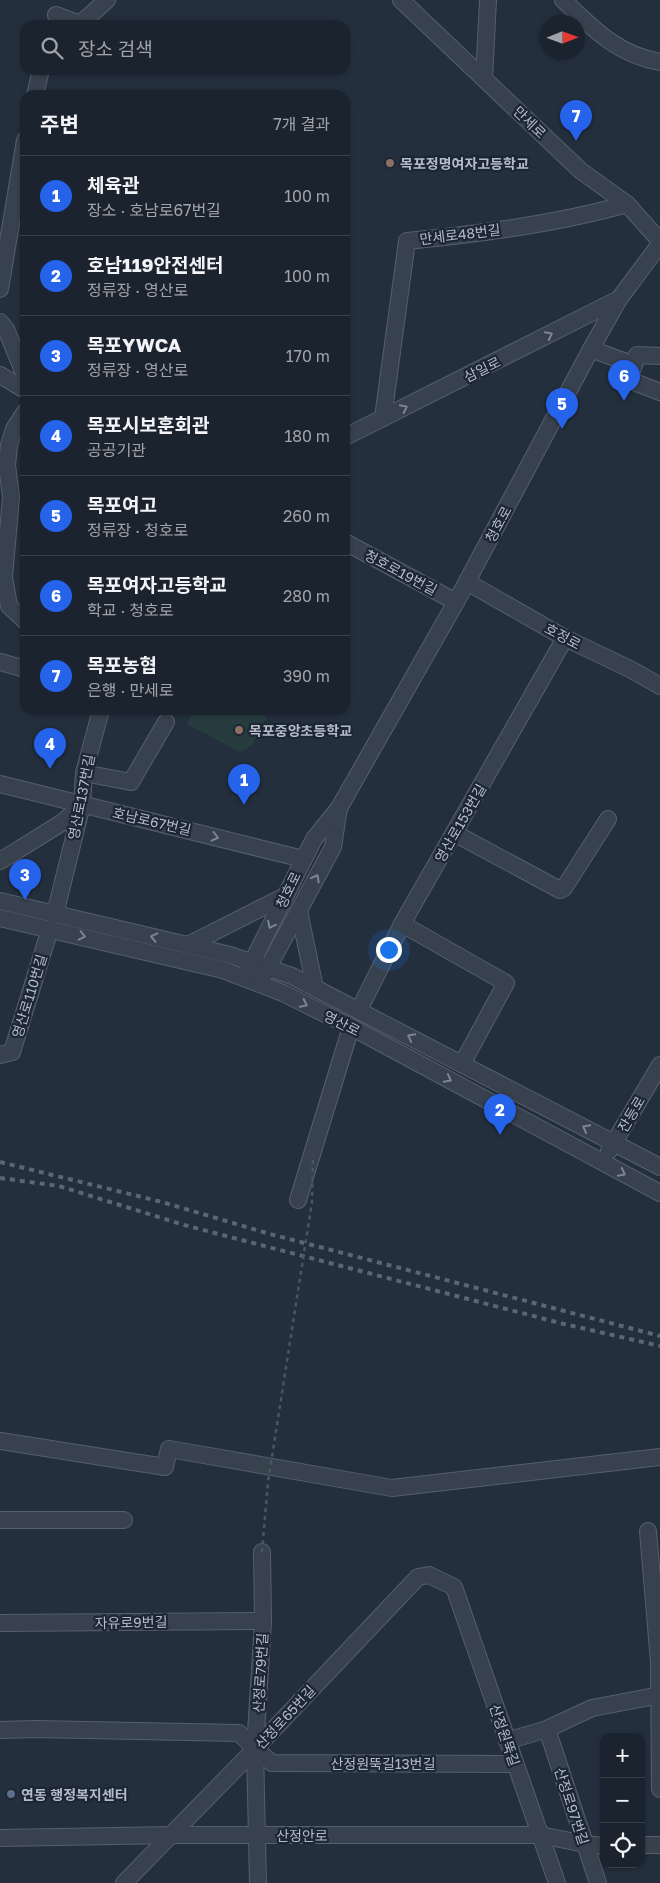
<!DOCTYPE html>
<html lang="ko">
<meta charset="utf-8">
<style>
body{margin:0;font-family:"Golos Text","Noto Sans KR",sans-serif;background:#242b36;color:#f1f3f6}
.controls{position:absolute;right:15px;bottom:15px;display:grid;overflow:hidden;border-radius:10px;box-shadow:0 1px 4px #0004}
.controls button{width:45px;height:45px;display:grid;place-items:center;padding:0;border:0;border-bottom:1px solid #39404a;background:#1b232e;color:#f1f3f6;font:25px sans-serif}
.compass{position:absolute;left:540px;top:15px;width:45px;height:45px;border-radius:50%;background:#1b232e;box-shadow:0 1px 4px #0004;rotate:89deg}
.you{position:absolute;left:388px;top:949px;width:18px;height:18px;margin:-12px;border:4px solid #fff;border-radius:50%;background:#1a73e8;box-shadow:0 0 0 8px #1a73e833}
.badge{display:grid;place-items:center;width:32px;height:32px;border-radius:50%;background:#2563eb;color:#fff;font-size:16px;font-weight:700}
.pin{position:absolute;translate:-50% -41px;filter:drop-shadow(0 1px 2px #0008)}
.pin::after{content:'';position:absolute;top:26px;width:18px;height:15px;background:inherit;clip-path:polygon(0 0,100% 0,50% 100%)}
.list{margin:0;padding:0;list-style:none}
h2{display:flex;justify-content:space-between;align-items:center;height:65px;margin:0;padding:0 20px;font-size:21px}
h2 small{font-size:16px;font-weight:400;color:#a0a4aa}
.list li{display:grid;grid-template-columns:32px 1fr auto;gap:15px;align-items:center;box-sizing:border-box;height:80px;padding:0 20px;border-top:1px solid #39404a}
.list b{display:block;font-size:19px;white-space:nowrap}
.list p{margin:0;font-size:16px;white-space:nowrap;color:#a0a4aa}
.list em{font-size:16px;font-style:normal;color:#a0a4aa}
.icon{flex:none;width:28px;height:28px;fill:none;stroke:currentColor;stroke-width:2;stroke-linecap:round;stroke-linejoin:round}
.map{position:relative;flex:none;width:660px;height:1883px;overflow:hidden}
.search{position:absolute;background:#1b232e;box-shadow:0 1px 4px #0004;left:20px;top:20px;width:330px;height:55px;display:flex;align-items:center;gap:12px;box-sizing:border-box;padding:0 18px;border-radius:15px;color:#a0a4aa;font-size:19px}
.panel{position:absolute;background:#1b232e;box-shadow:0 1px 4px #0004;left:20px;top:90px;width:330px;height:625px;border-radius:15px}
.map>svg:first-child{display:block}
.green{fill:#263c3f}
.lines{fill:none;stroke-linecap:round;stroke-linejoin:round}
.minor-casing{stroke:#565f6c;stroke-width:18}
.minor{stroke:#38414e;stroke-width:16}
.rail{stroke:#5a6575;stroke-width:4;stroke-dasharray:5 5;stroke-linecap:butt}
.path-bridge{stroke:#44595c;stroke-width:2.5;stroke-dasharray:4 4;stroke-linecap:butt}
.oneway{stroke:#7c8592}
.education-dot{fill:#8d6e63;stroke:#1d2633;stroke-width:2}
.service-dot{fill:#5c6f8a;stroke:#1d2633;stroke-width:2}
.labels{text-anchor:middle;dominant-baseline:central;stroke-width:4.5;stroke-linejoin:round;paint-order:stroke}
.street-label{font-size:14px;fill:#b4bcc9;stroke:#1d2633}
.poi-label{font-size:14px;font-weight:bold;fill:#b4bcc9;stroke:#1d2633;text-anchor:start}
</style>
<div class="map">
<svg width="660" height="1883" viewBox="0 0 660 1883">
<rect width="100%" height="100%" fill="#242f3e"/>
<path class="green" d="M194,710H270L252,745L240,752L187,724Z"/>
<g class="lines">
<defs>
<g id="minor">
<path d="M401,0L581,171L627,204L660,241"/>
<path d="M563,0C594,29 616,54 660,62"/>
<path d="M56,15L80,24L107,0"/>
<path d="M484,79L488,0"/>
<path d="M35,95L41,70"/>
<path d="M0,289L25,140"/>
<path d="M0,322L6,329L25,376"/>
<path d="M591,349L634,365L629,380L660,392"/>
<path d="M634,365L637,355L660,356"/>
<path d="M0,375L25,390"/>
<path d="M25,412L14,429L9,445L7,465L11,497L4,577L9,606L25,621"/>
<path d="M383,418L407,241C481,234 556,224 627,204"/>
<path d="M345,437L619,299"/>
<path d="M345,542L456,602"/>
<path d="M467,582L565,638L632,670L660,686"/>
<path d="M0,662L25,669"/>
<path d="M84,773L131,782L166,722"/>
<path d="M0,784L303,859"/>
<path d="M454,833L560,890L564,888L608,819"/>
<path d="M0,861L63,822L82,805"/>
<path d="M0,901L230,955L292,976L660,1167"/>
<path d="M299,911L315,988"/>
<path d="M55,914L82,805L84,773L101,710"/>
<path d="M0,918L223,970L283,993L351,1027L660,1193"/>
<path d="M402,924L506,983L462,1064"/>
<path d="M188,945L285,896"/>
<path d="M263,977L333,847L339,808"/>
<path d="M244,978L314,839L339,808L456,602L591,349L619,299L660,244"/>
<path d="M359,1010L402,924L565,638"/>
<path d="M0,1055L12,1052L50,929"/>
<path d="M609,1151L660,1065"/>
<path d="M298,1200L351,1027"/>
<path d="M0,1441L165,1467L169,1449L392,1488L660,1457"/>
<path d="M0,1520H124"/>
<path d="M648,1531L659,1662L660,1789"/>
<path d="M0,1623L263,1621"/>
<path d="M547,1729L598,1883"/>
<path d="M0,1730L36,1729L239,1733L255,1749L272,1763L515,1764"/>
<path d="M507,1741L547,1729L592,1708L660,1695"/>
<path d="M0,1838L173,1835H540L585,1844L604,1846"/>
<path d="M641,1845H660"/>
<path d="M124,1883L255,1749L418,1577L429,1575L454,1587L557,1883"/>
<path d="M258,1883L255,1749L263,1621L262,1552"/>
</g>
</defs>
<use href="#minor" class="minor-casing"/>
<use href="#minor" class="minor"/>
<g class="rail">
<path d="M0,1162L162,1202L270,1234L660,1336"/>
<path d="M0,1178L59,1186L184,1225L560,1323L660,1346"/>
</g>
<path class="path-bridge" d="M262,1552L268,1482L312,1202L313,1155"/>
</g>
<defs><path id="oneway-chevron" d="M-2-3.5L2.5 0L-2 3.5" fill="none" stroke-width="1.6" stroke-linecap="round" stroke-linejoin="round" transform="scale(1.25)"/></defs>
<g class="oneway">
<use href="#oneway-chevron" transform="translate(549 335) rotate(-27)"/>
<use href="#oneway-chevron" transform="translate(404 408) rotate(-26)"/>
<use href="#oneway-chevron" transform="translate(215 837) rotate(14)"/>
<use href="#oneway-chevron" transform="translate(316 878) rotate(-62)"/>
<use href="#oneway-chevron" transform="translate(271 925) rotate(116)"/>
<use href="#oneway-chevron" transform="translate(82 936) rotate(13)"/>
<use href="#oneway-chevron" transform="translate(154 937) rotate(-167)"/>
<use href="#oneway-chevron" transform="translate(304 1004) rotate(26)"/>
<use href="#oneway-chevron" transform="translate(411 1037) rotate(-152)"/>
<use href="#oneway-chevron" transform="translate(448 1079) rotate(28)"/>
<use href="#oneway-chevron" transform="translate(586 1128) rotate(-152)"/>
<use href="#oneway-chevron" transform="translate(622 1173) rotate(27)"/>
</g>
<g class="education-dot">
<circle cx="390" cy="163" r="5"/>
<circle cx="239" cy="730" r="5"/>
</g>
<circle class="service-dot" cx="11" cy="1794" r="5"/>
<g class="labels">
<g class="street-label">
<text transform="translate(530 122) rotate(44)">만세로</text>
<text transform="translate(460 234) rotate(-7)">만세로48번길</text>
<text transform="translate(482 369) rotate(-26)">삼일로</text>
<text transform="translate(498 524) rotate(-62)">청호로</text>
<text transform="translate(401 572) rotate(28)">청호로19번길</text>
<text transform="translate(563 636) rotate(28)">호정로</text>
<text transform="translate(81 797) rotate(-79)">영산로137번길</text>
<text transform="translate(152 821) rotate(13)">호남로67번길</text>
<text transform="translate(460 823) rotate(-60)">영산로153번길</text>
<text transform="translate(288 890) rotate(-64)">청호로</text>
<text transform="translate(29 996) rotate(-73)">영산로110번길</text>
<text transform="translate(342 1023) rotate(27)">영산로</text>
<text transform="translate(631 1114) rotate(-59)">잔등로</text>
<text transform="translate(131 1622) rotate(-1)">자유로9번길</text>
<text transform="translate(260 1673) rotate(-87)">산정로79번길</text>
<text transform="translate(285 1717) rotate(-47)">산정로65번길</text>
<text transform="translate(505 1735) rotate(71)">산정원뚝길</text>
<text x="383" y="1763">산정원뚝길13번길</text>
<text transform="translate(572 1806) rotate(72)">산정로97번길</text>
<text x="302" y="1835">산정안로</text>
</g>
<g class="poi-label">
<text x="400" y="163">목포정명여자고등학교</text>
<text x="249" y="730">목포중앙초등학교</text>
<text x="21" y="1794">연동 행정복지센터</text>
</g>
</g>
</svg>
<div class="controls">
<button>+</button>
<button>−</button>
<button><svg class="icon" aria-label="locate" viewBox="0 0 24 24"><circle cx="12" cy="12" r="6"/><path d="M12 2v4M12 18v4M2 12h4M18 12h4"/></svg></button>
</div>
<svg class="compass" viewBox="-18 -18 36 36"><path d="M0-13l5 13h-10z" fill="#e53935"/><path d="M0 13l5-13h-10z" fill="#a0a4aa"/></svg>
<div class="you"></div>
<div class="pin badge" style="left:244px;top:805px">1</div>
<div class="pin badge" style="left:500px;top:1135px">2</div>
<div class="pin badge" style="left:25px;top:900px">3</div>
<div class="pin badge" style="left:50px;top:769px">4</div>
<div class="pin badge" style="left:562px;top:429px">5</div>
<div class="pin badge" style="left:624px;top:401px">6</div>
<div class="pin badge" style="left:576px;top:141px">7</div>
<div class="search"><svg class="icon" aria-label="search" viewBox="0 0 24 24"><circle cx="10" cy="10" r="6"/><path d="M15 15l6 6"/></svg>장소 검색</div>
<section class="panel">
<h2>주변<small>7개 결과</small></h2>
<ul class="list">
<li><span class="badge">1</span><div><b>체육관</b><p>장소 · 호남로67번길</p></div><em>100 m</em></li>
<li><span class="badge">2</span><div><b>호남119안전센터</b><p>정류장 · 영산로</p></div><em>100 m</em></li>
<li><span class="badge">3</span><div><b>목포YWCA</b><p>정류장 · 영산로</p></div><em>170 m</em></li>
<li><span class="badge">4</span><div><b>목포시보훈회관</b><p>공공기관</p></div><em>180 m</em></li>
<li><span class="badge">5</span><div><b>목포여고</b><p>정류장 · 청호로</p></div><em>260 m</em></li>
<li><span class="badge">6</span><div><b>목포여자고등학교</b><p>학교 · 청호로</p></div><em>280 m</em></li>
<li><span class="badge">7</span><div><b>목포농협</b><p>은행 · 만세로</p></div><em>390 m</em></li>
</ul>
</section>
</div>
